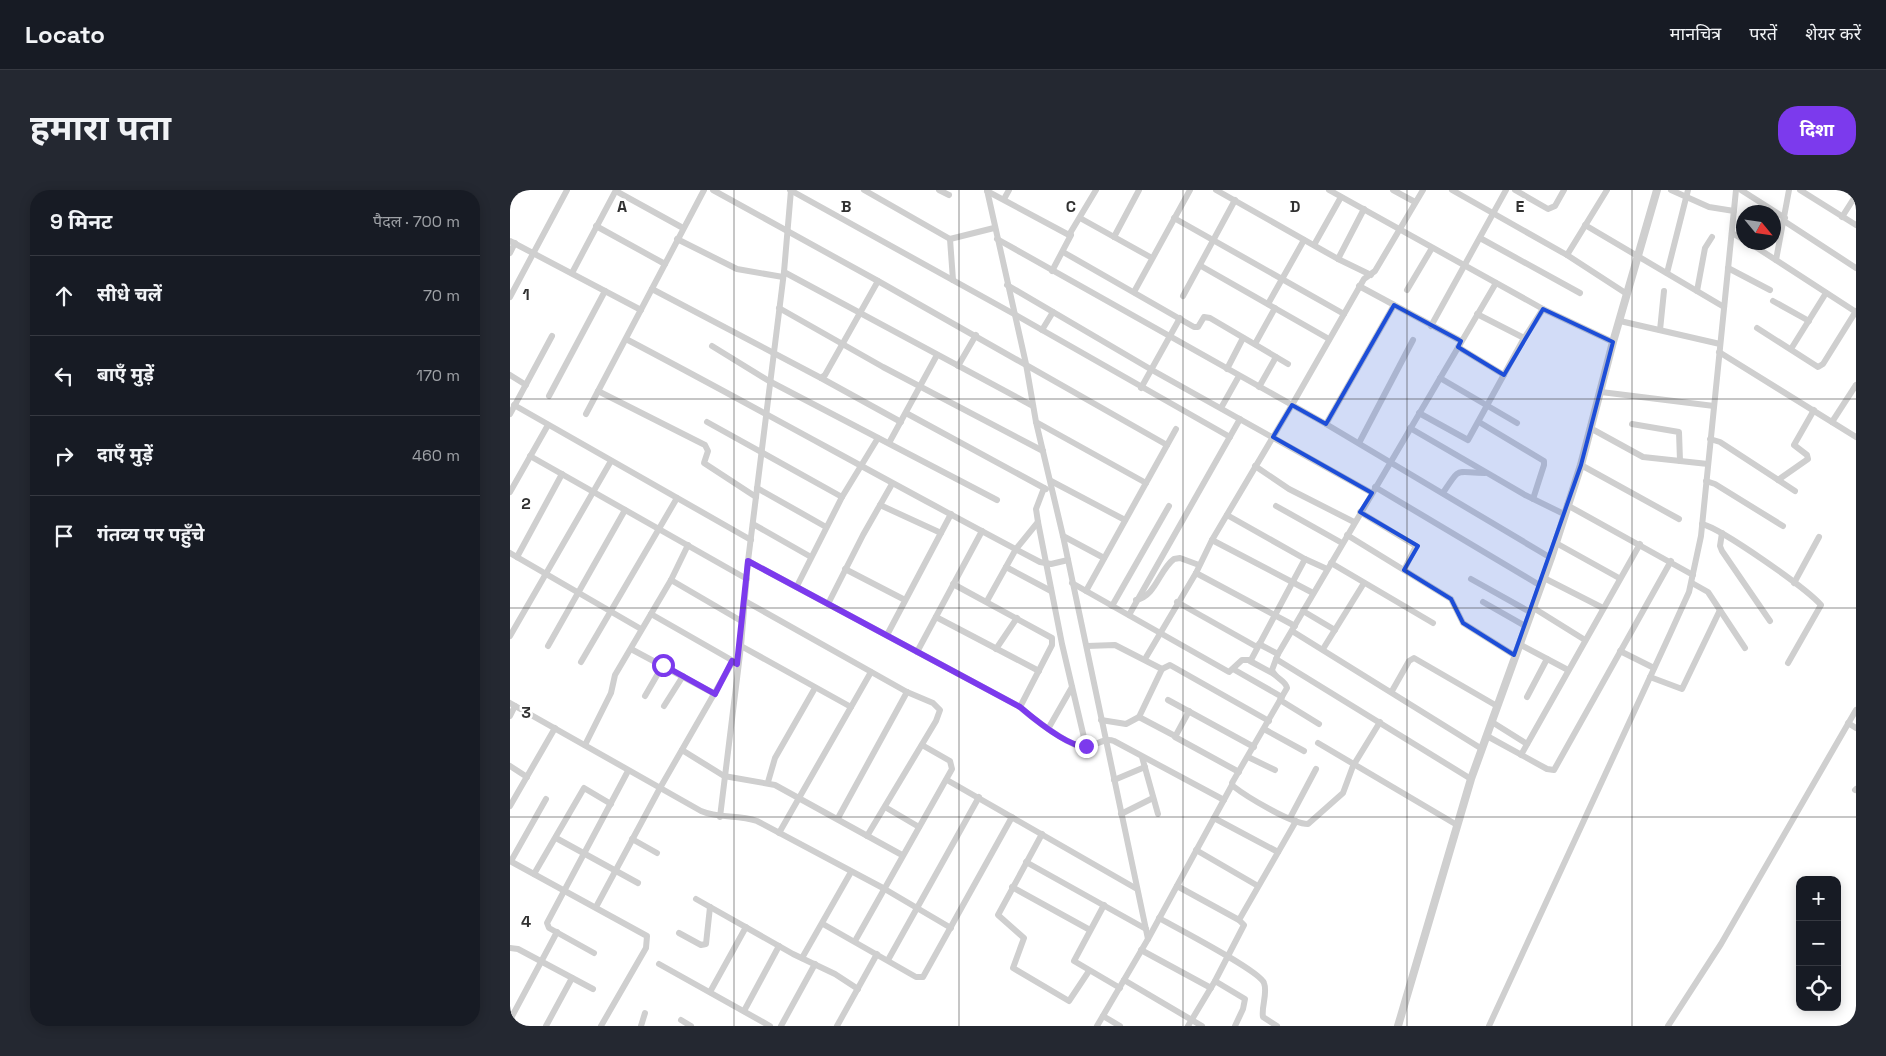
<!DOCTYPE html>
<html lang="hi">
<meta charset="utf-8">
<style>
body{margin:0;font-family:"Space Grotesk","Noto Sans Devanagari",sans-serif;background:#242831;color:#f1f3f6}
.controls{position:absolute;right:15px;bottom:15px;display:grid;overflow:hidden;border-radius:10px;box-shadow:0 2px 12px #0003}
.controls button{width:45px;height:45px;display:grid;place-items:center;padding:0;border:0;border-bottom:1px solid #363941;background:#171b24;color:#f1f3f6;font:25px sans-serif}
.compass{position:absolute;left:1226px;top:15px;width:45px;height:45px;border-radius:50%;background:#171b24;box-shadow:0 2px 12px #0003;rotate:119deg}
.stop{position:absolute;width:15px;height:15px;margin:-11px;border:4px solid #7c3aed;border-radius:50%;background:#fff}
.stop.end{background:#7c3aed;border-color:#fff;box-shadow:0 1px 5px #0008}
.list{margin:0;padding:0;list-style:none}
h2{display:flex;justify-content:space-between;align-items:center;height:65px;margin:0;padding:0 20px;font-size:21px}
h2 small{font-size:16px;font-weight:400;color:#9ea1a6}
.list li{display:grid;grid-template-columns:32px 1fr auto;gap:15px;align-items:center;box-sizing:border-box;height:80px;padding:0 20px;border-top:1px solid #363941}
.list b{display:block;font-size:19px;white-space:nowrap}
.list em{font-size:16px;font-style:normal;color:#9ea1a6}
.icon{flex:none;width:28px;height:28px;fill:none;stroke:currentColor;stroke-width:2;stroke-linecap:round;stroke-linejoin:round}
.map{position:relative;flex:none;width:1346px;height:836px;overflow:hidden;border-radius:20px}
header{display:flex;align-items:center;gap:30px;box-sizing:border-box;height:70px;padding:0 25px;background:#171b24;border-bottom:1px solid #363941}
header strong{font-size:24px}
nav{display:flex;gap:28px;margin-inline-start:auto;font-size:18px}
.intro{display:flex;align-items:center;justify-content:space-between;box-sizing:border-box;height:120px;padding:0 30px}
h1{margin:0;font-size:35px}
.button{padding:12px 22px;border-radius:20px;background:#7c3aed;color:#fff;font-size:18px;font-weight:700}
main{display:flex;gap:30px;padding:0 30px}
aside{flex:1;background:#171b24;border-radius:20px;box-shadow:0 2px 12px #0003}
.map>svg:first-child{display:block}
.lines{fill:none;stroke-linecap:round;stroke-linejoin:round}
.minor{stroke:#cfcfcf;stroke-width:6}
.tertiary{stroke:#cfcfcf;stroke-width:8}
.route{stroke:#7c3aed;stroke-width:6}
.marked{fill:#1d4ed8;fill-opacity:0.2;stroke:#1d4ed8;stroke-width:4;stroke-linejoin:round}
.grid{fill:none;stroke:#323232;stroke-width:1;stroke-opacity:0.55}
.grid-label{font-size:16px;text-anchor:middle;font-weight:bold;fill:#323232;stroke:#fff;stroke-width:5;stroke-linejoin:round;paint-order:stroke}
</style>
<header>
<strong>Locato</strong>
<nav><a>मानचित्र</a><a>परतें</a><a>शेयर करें</a></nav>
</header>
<div class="intro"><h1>हमारा पता</h1><a class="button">दिशा</a></div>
<main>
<aside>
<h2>9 मिनट<small>पैदल · 700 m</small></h2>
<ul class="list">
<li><svg class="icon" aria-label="ahead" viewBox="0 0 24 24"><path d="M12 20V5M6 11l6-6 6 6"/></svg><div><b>सीधे चलें</b></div><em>70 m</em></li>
<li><svg class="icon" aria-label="left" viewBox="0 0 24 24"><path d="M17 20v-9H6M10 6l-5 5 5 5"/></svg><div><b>बाएँ मुड़ें</b></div><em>170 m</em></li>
<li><svg class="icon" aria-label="right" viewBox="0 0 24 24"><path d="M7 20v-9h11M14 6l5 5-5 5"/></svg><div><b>दाएँ मुड़ें</b></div><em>460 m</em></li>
<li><svg class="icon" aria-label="arrive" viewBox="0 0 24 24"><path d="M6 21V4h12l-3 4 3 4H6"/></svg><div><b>गंतव्य पर पहुँचे</b></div></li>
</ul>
</aside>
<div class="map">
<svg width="1346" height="836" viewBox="0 0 1346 836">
<rect width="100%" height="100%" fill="#fff"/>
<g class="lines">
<g class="minor">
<path d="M203,0L368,91L657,255"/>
<path d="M280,0L504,124L720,247"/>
<path d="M354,0L440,49L443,90"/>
<path d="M429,0L439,5"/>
<path d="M477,0L516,174L526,232L553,346L638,749"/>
<path d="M706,0L828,69L861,85"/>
<path d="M819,0L1033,119L1103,152"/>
<path d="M883,0L905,12"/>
<path d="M942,0L1057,65L1117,104"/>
<path d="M1005,0L1038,19L1045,16L1054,0"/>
<path d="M1161,0L1199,17L1224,21"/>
<path d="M1231,0L1275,28"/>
<path d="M1290,0L1346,35"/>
<path d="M106,1L173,38"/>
<path d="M477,1L559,45L586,0"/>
<path d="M494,9L499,0"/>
<path d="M1332,27L1346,5"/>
<path d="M570,28L642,68"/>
<path d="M664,28L834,124"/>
<path d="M1274,31L1346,78"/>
<path d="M1075,35L1214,117"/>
<path d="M86,36L155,74"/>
<path d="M1222,43L1234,50"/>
<path d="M604,47L629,0"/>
<path d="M970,48L1070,103"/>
<path d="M167,49L227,79L273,87"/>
<path d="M440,49L484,38"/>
<path d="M487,49L816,234L1041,368"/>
<path d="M0,51L131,120"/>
<path d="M1238,52L1346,122"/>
<path d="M804,55L831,7"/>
<path d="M553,62L684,137H688L694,127L700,128L778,174"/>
<path d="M0,63L5,53"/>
<path d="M1057,65L1097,0"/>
<path d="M828,69L854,19"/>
<path d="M1266,70L1279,0"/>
<path d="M691,76L819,149"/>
<path d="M1218,78L1260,100"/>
<path d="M542,81L561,45"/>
<path d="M274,82L523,216"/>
<path d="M62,83L106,0"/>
<path d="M1157,83L1178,0"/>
<path d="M497,95L642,180L862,303"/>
<path d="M849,96L951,151"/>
<path d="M142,99L311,188L315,185L368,91"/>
<path d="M897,100L922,58"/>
<path d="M1187,101L1195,58L1202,47"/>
<path d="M624,102L680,0"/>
<path d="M673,106L725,10"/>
<path d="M0,107L57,0"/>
<path d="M1263,111L1299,131"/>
<path d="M758,114L794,50"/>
<path d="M269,118L373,177L533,261"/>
<path d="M967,124L1014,148"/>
<path d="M1110,131L1210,154"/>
<path d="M921,136L996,0"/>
<path d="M1247,138L1308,177L1313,174L1346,121"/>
<path d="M532,140L543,122"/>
<path d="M1150,140L1154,101"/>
<path d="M116,149C255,222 391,299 530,372L541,374L558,370"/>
<path d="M745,154L765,118"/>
<path d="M202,156L259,191L487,310"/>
<path d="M948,157L994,185"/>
<path d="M1281,159L1316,103"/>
<path d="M1209,162L1346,247"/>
<path d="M448,176L466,145"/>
<path d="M717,179L733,148"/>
<path d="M0,185L16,195"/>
<path d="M311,188L391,232"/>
<path d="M930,188L1007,233"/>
<path d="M749,197L766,167"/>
<path d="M631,198L670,128"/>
<path d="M88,201L195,255L198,261L194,273L246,307"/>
<path d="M1091,202L1204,216"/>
<path d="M39,206L95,101"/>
<path d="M4,215L241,350"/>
<path d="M711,218L729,186"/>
<path d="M396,223L536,299"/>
<path d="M909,223L958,250L1013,150L1033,119"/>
<path d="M0,224L42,146"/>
<path d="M76,224L194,0"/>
<path d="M197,232L332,307"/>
<path d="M526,232L636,293"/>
<path d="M969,232L1034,271V275L1023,309"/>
<path d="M1322,232L1346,195"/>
<path d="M816,234L884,115"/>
<path d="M1122,234L1169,242L1170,271"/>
<path d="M900,238L1015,305L1054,324"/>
<path d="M1082,239L1133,267L1198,274"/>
<path d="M1200,249L1210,252L1285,301"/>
<path d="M379,253L427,165"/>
<path d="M849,253L903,150"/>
<path d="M20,266L237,389"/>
<path d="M1071,275L1169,329"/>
<path d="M745,276L779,299L844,332"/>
<path d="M1268,290L1298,269L1297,265L1284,255L1304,220"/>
<path d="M541,291L615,330"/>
<path d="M1196,291L1205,294L1273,336"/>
<path d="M865,297L1031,396"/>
<path d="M247,298L316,337"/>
<path d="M534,298L526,319L528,332L552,454L576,556"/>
<path d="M0,302L38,235"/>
<path d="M933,303C951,275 945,283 975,283"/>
<path d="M370,315L431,343"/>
<path d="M1057,315L1183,385"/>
<path d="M766,316L832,353"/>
<path d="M850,322L906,356L894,380"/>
<path d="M243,334L301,367"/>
<path d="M1192,334C1212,339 1296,398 1311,415L1278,473"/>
<path d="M1212,343L1210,356L1212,361L1260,431"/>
<path d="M837,345L941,409L953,433L1004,465"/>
<path d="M553,346L594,368"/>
<path d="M702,350L803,403"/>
<path d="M1046,353L1109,388"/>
<path d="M0,363L131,439"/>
<path d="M7,367L52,284"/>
<path d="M795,369L817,379"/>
<path d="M238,371L510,517C521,527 560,557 574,557C585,557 593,547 604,551L714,610"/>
<path d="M821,373L923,433"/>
<path d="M496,377L541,401"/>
<path d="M335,379L395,410"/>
<path d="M686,383L785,436"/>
<path d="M1034,388L1093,418"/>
<path d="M961,389L1020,422"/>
<path d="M161,390L233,432"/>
<path d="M562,393L719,482L732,470H741L795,369L717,325"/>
<path d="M1182,393L1198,402L1235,458"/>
<path d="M1284,393L1309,347"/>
<path d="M443,394L542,448V455L510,517"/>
<path d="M287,396L332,307L368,248"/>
<path d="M576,401L666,239"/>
<path d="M626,410C646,406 649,380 664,369L670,368L689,375"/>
<path d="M235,411L397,502L423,513L430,520L426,531L357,646"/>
<path d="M477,411L506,359L528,332"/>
<path d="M667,412L747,457"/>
<path d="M973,412L1015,436"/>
<path d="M318,414L353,345L382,294"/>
<path d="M602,416L659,316"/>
<path d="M1022,417L1075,450"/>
<path d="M793,421L825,440"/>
<path d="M141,424L225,472"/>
<path d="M619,425L730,229"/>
<path d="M426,427L529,481"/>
<path d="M782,441L972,559"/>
<path d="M377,445L441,324"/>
<path d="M0,446L101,271"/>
<path d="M749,454L768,464"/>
<path d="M1009,454L1058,480"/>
<path d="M38,456L115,320"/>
<path d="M231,456L341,517"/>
<path d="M577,456L605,455L648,477L652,479L660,475L759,531"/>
<path d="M121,459L205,504"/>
<path d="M486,459L507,428"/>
<path d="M813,459L854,393"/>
<path d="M1110,461L1144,478"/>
<path d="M407,462L472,341"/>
<path d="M635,469L686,383L702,350L782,215L854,89L865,81L913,0"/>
<path d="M766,469L961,589"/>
<path d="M740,471L764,484"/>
<path d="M71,472L167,308"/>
<path d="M723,479L772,507"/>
<path d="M1140,487L1172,499L1210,420"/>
<path d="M882,501L899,471L904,468L987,516"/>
<path d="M135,506L153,475"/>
<path d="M1017,507L1037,469"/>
<path d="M658,510L744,557"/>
<path d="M770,510L809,534"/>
<path d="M0,513L191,621C209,629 228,624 247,631L373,698L441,738"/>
<path d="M154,516L173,486"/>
<path d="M679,521L665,547L729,582"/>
<path d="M0,526L5,516"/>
<path d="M629,527L652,479"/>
<path d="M591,530L616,534L629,527L665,546"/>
<path d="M870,532L843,576L833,603L798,634C782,634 737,607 723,596L722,593L777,498C775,489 765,489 762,480L768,464L986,93"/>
<path d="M982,532L1017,554"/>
<path d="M1338,533L1346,538"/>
<path d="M538,539L562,497"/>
<path d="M754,539L794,561"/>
<path d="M977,546L1037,579L1044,580L1161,371"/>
<path d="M808,553L947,635"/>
<path d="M75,555L101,503L105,485L161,390L178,355"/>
<path d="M172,560L214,586L265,595L392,665"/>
<path d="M1011,565L1130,354"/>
<path d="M632,567L648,624"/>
<path d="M738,567L765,580"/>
<path d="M0,576L17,587"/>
<path d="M437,590L627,699"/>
<path d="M604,590L635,577"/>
<path d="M258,592L265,568L305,498"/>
<path d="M1345,600L1346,599"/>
<path d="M0,616L45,538"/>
<path d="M375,617L409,637"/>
<path d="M611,624L643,608"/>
<path d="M210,627L231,456L238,371L274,82L281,0"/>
<path d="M328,628L397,502"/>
<path d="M704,628L768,662"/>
<path d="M780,628L806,579"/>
<path d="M269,643L361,482"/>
<path d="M532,644L488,725L514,748L503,778L559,811L579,781"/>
<path d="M46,648L128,693"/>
<path d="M122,649L147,663"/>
<path d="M686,660L748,696"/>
<path d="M0,671L137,746L136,758L91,836"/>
<path d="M1,671L36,609"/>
<path d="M516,672L636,739"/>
<path d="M24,684L74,598L101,614"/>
<path d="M667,696L729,730L734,735L705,791L678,836"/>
<path d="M502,697L580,740"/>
<path d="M186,709L283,764L325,784L348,799"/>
<path d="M594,715L564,771L610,798"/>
<path d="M86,717L150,598L223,471"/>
<path d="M649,728C665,737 750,781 754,793C758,803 751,817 753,827L767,836"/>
<path d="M729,730L786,631"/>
<path d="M313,734L406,787H413L502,627"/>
<path d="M169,743L191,755L196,754L200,717"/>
<path d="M345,751L442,579L440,571L412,555"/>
<path d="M0,758L8,759L83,799"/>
<path d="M631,760L701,798"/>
<path d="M84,763L39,738L37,733L118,581"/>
<path d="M292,768L341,682"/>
<path d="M378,770L469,607"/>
<path d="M149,774L260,836"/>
<path d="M614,790L692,836"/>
<path d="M705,791L735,809L733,819L725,836"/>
<path d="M200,802L236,737"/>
<path d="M234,821L269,756"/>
<path d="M593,826L610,836"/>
<path d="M0,830L47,742"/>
<path d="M171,830L181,836"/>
<path d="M36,836L62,788"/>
<path d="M131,836L135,823"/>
<path d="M271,836L305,774"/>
<path d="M327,836L367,764"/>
<path d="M587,836L638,749L722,595"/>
<path d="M979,836L1160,444L1179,402L1191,346L1226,0"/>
<path d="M1158,836L1211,754L1346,520"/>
</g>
<path class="tertiary" d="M888,836L961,589L1041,368L1071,275L1103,152L1147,0"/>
</g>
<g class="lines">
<path class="route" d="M153,475L205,504L222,471L227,474L238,371L510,517C523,528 559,558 576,556"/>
</g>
<path class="marked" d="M884,115L951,151L948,157L994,185L1033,119L1103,152L1071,275L1004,465L953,433L941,409L894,380L908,356L850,322L862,303L763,247L782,215L816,234Z"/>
<path class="grid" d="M224,0V836M449,0V836M673,0V836M897,0V836M1122,0V836M0,209H1346M0,418H1346M0,627H1346"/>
<g class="grid-label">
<text x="112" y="22">A</text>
<text x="336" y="22">B</text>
<text x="561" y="22">C</text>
<text x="785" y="22">D</text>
<text x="1010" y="22">E</text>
<text x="16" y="110">1</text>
<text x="16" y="319">2</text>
<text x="16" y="528">3</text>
<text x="16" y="737">4</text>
</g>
</svg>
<div class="controls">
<button>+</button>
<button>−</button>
<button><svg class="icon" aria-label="locate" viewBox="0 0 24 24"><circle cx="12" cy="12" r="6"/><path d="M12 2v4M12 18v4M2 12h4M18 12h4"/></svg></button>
</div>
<svg class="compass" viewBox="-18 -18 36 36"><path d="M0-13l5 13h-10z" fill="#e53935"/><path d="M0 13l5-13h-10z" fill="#9ea1a6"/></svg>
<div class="stop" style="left:153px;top:475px"></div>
<div class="stop end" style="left:576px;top:556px"></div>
</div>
</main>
